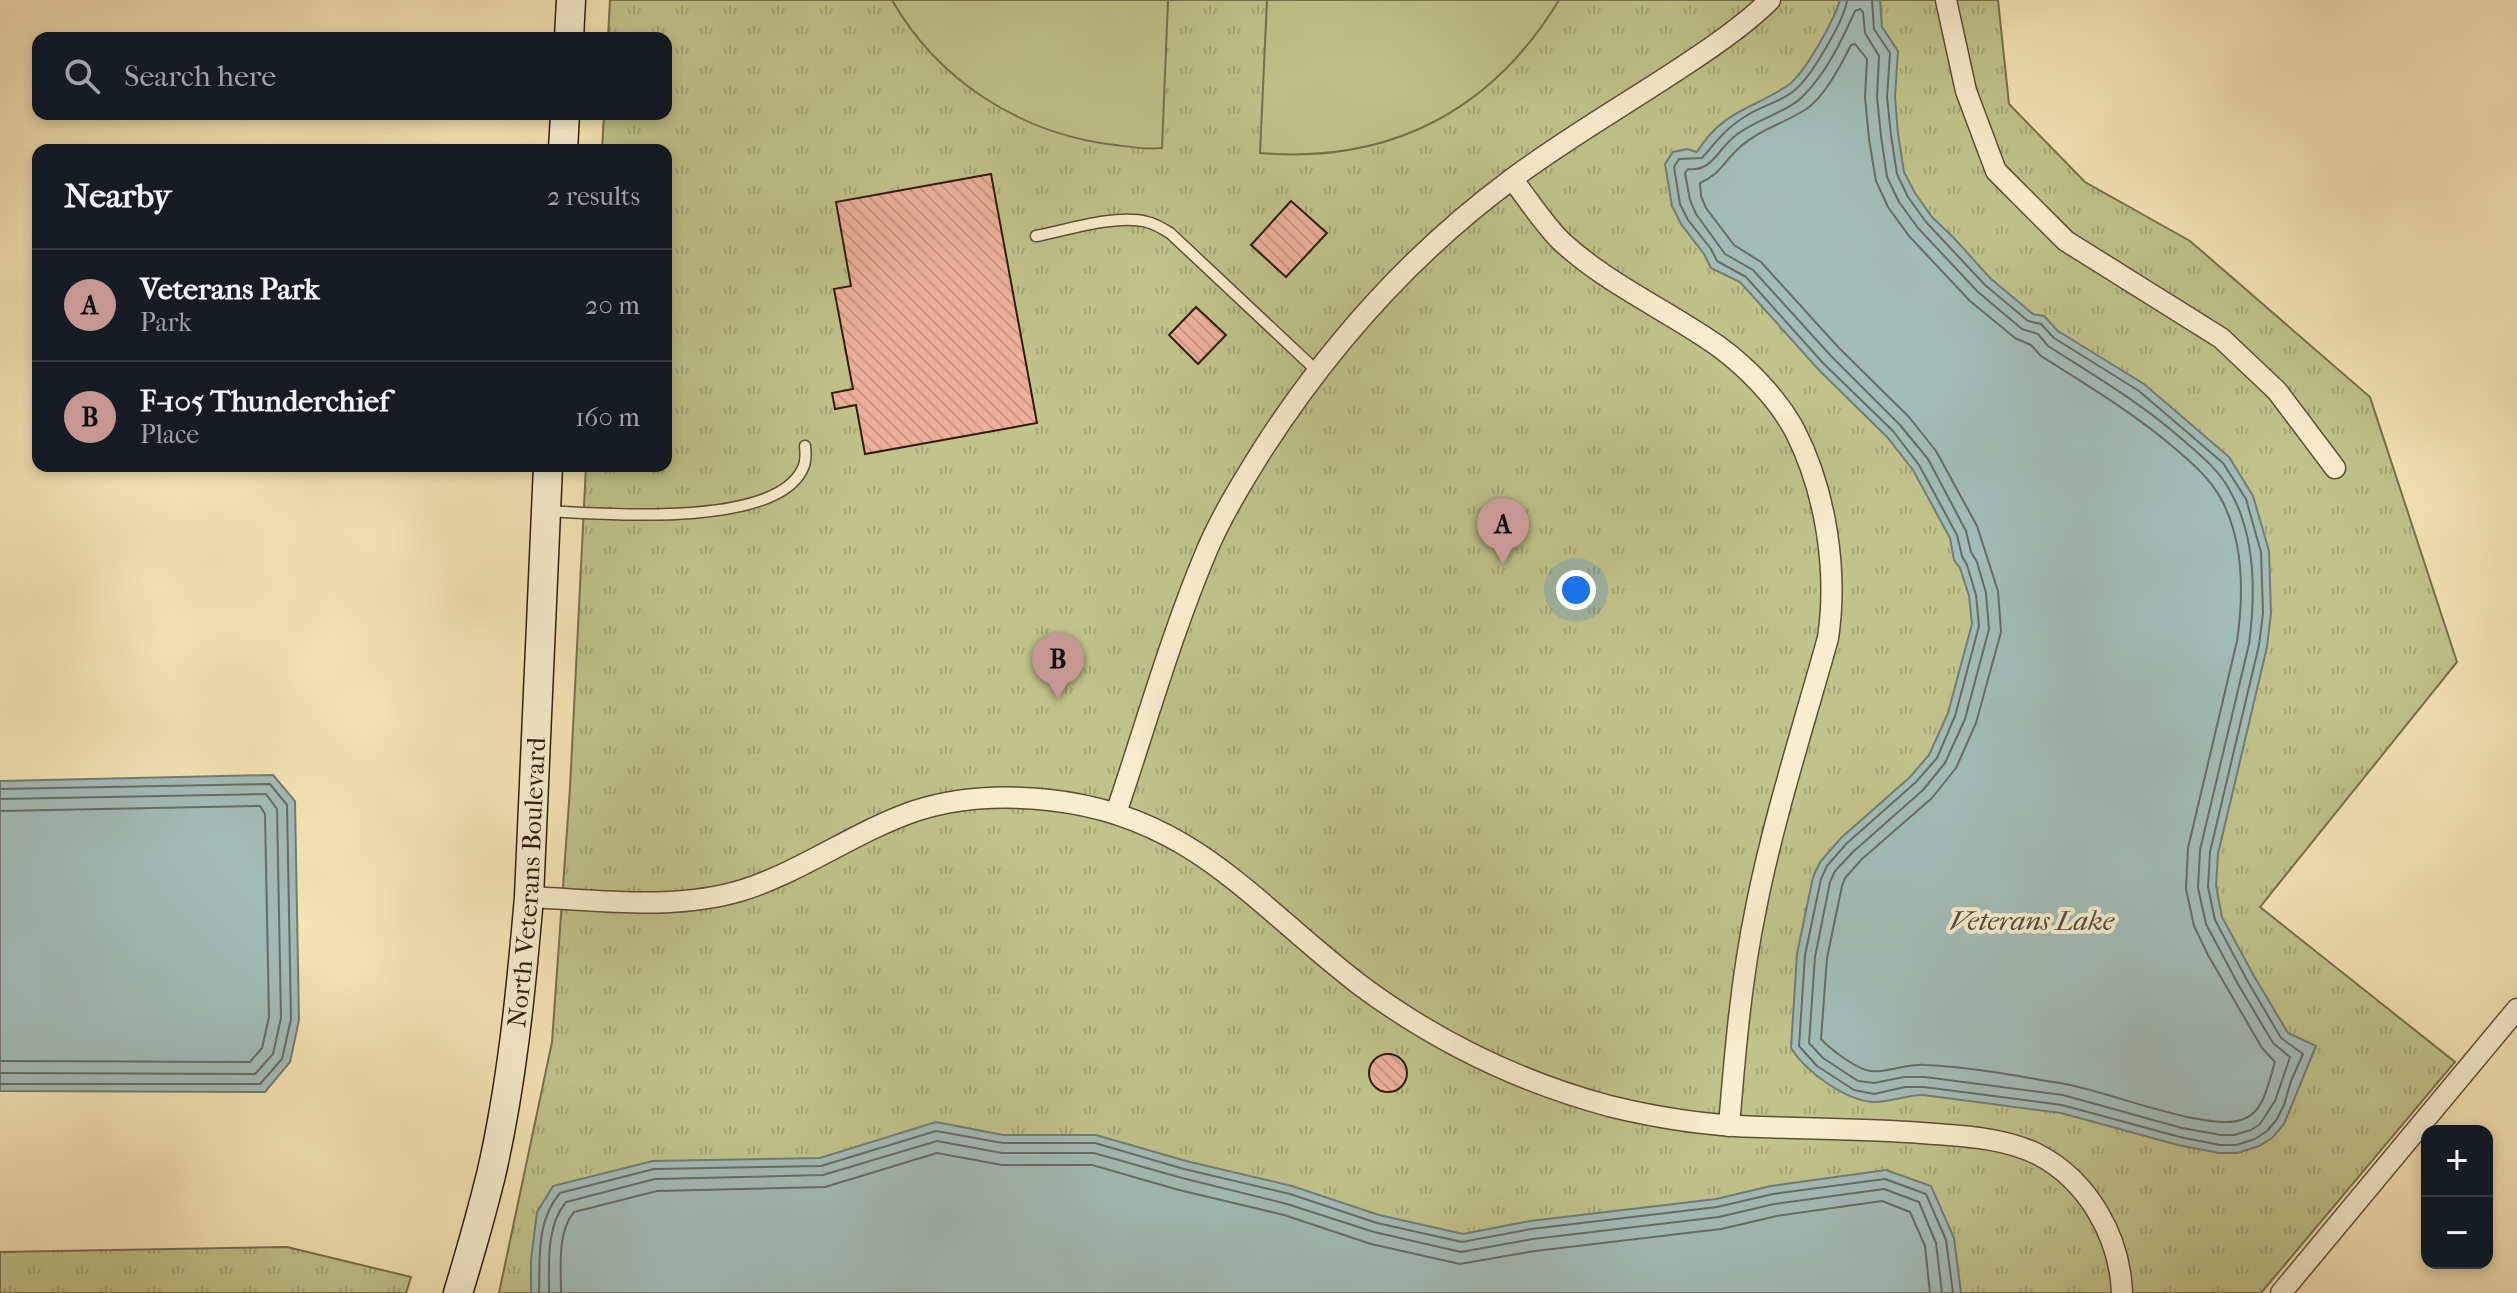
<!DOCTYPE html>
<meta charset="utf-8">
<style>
body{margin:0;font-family:"IM FELL French Canon",serif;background:#242831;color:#f1f3f6}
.controls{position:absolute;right:24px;bottom:24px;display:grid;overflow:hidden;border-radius:16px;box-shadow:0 4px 12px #0003}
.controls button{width:72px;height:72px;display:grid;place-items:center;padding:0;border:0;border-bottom:2px solid #363941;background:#171b24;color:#f1f3f6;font:40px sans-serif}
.you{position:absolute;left:1576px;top:590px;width:28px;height:28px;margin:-20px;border:6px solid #fff;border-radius:50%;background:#1a73e8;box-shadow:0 0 0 12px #1a73e833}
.badge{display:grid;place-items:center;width:52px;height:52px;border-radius:50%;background:#c59692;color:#111;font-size:26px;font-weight:700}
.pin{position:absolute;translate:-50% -66px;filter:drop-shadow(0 2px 4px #0008)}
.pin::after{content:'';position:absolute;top:42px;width:28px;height:24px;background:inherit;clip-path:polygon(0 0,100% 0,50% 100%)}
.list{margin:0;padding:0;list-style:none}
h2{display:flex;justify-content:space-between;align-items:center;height:104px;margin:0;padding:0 32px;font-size:34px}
h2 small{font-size:26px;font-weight:400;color:#9ea1a6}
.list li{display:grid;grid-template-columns:52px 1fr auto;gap:24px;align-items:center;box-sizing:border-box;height:112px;padding:0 32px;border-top:2px solid #363941}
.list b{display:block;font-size:30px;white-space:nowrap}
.list p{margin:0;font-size:26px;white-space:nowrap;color:#9ea1a6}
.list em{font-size:26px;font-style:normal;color:#9ea1a6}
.icon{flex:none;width:44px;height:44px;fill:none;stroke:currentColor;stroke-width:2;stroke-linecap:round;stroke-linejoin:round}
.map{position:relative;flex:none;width:2517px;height:1293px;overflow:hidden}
.search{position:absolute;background:#171b24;box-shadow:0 4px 12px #0003;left:32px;top:32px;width:640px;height:88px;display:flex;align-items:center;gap:20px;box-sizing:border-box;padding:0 28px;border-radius:16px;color:#9ea1a6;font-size:30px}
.panel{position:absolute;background:#171b24;box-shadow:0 4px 12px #0003;left:32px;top:144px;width:640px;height:328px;border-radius:16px}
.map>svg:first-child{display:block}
.grass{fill:url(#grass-tufts);stroke:#78704c;stroke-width:2}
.pitch{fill:#c0c38a;stroke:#78704c;stroke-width:2}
.water{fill:#a2bcb8;stroke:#747c74;stroke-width:2}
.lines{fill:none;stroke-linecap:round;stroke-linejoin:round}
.shore{stroke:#686c64;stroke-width:2}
.building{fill:url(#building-back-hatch);stroke:#2f1c0f;stroke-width:2}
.lane-casing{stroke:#604e38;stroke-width:13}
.street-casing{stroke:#604e38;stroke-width:23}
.secondary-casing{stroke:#2f1c0f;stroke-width:31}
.lane{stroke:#f8edce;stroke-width:10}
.street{stroke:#f8edce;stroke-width:20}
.secondary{stroke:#f8edce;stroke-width:28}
.labels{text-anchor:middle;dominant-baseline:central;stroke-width:8;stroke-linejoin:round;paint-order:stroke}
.street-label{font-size:26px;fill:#2f1c0f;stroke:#f8edce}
.water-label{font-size:28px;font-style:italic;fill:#524c42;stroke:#f8edce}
</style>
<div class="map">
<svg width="2517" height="1293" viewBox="0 0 2517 1293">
<defs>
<pattern id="grass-tufts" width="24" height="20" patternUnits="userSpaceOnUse" patternTransform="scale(2)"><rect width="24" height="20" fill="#c0c38a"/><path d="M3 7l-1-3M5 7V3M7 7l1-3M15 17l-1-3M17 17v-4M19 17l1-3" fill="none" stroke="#a5a776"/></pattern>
<pattern id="building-back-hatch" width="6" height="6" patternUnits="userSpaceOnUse" patternTransform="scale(2)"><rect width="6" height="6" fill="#edb09a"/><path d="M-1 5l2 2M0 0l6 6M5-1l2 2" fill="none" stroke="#cc9784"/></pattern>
</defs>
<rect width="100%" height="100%" fill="#f5e4b4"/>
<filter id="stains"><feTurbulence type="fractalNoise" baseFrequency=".0025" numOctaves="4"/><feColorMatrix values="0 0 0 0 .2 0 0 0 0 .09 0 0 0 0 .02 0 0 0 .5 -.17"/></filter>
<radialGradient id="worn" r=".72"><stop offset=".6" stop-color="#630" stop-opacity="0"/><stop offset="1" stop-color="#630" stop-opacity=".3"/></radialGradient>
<g class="grass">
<path d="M610,0H1998L2009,104L2085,182L2190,241L2370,397L2457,662L2260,907L2455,1062L2261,1293H499L552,1042L570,788L586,466H666V150H602L604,114H666V38H608Z"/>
<path d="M287,1247L411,1277L406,1293H0V1252Z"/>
</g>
<g class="pitch">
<path d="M892,0H1168L1162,148C1143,150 1126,146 1107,144C1017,131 937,79 892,0Z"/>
<path d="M1267,0H1559C1492,111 1390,164 1260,153Z"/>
</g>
<g class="water">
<path d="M1840,0H1880L1882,27L1898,51L1895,97L1898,134L1904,172L1915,193L1932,217L1954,238L1990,278L2033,314L2044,316L2058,331L2144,384L2229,457L2253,496L2269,551L2271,613L2267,647L2218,854L2216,886L2222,917L2254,976L2288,1033L2316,1046L2284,1124L2272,1138L2259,1146L2237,1153H2219L2178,1145L2061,1113L1923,1095C1907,1095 1890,1102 1873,1102C1845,1100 1806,1072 1791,1048L1797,954L1813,877L1820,862L1841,838L1910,777L1929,755L1948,713L1972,624L1969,596L1960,568L1954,560L1950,538L1913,470L1887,437L1818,369L1740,282L1711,268L1704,254L1681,224L1672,206L1665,164L1673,152L1687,149L1697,152C1723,110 1751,110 1787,86C1805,74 1834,20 1840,0Z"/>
<path d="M273,775L295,801L299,1020L290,1062L265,1092L0,1091V781Z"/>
<path d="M936,1122L1003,1135H1096L1186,1161L1292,1186L1379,1215L1463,1234L1530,1221L1716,1199L1771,1186L1886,1170L1931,1186L1954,1238L1961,1293H531V1260L537,1212L553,1186L653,1161L820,1158Z"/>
</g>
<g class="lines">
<g class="shore">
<path d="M1847,0C1845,19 1811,77 1795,90C1781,102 1761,106 1746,116C1727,127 1716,142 1702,158L1679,159L1674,167L1680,204L1688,220L1711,249L1717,261L1746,277L1823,363L1893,431L1919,465L1957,535L1962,556L1967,565L1976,595L1979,626L1955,716L1937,758L1916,782L1846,844L1827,866L1821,879L1805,955L1799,1046L1817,1066L1854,1090L1874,1094L1905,1087H1924L2062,1105L2180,1137L2220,1145H2236L2255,1139L2267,1131L2277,1119L2284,1105L2291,1081L2303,1054L2281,1038L2247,980L2215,920L2208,887L2210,852L2259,645L2263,613L2261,552L2246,499L2223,463L2139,391L2054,338L2041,324L2028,321L1985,285L1926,222L1908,197L1897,174L1891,135L1887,97L1890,53L1874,29L1872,0"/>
<path d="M1860,9L1863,12L1865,33L1879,56L1877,97L1881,136L1887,177L1899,202L1918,228L1978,292L2022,329L2038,334L2048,346C2095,376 2141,403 2183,440C2200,455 2218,469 2229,489C2256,535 2256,592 2249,644L2200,850L2198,888L2206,924L2238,984L2273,1043L2290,1057L2275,1101L2260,1124L2251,1130L2234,1135H2221L2182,1128L2063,1095L1925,1077H1904L1874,1083L1858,1081L1823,1058L1809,1043L1815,957L1830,882L1835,871L1854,851L1923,790L1945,763L1965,719L1989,629L1986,593L1977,562L1971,552L1966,531L1928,459L1900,425L1831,356L1753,270L1725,254L1696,214L1690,200L1685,173L1688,169C1712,172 1718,149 1735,136C1754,120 1789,112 1804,95C1827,72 1842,40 1855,11Z"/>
<path d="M1855,44L1867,59L1865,97L1869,139L1876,181L1888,207L1909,236L1970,301L2015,338L2031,345L2041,356C2089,386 2135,414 2178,451C2194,465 2209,478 2220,497C2244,540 2244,593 2237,641L2188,848L2186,889L2194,926L2208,955L2262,1048L2275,1062C2269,1080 2265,1111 2244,1119C2209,1134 2103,1089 2060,1083C2016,1076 1971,1067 1926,1065C1906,1063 1884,1075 1866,1070C1853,1066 1830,1049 1821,1039L1827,958L1842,886L1845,878L1862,859L1932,798L1956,768L1976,723L2001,632L1998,591L1977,526L1936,451L1909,417L1839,348L1761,262L1734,245L1706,208L1701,196L1700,183C1721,174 1724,161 1740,147C1759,130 1784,123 1805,110C1824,98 1841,65 1851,45Z"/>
<path d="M0,789L270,784L287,805L291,1019L282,1059L260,1084H0"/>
<path d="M0,799L266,794L277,809L281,1018L273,1054L255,1074L0,1073"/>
<path d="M0,811L260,806L265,814L269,1017L262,1048L250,1062L0,1061"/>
<path d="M539,1293C540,1258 536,1221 560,1193L654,1169L821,1166L936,1131L1003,1143H1095L1184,1169L1290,1194L1377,1223L1462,1242L1531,1229L1717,1207L1773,1194L1885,1179L1926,1194L1946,1240L1953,1293"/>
<path d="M549,1293C549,1263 546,1226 566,1202L655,1179L823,1175L937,1141L1002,1153H1094L1182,1178L1287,1204L1374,1232L1461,1252L1533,1239L1719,1217L1774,1204L1884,1189L1919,1202L1936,1243L1942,1293"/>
<path d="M561,1293C561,1268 557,1232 574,1212L657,1191L825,1187L937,1153L1002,1165H1092L1179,1190L1284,1215L1371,1244L1460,1264L1535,1251L1721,1229L1777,1216L1882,1201L1910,1212L1925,1246L1930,1293"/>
</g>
</g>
<g class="building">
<path d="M991,174L1037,423L865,454L856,405L835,409L832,393L853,389L834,289L851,286L836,202Z"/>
<path d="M1291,201L1327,233L1286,277L1251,245Z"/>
<path d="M1196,307L1226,335L1198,364L1169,335Z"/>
<circle cx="1388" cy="1073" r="19"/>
</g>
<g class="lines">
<defs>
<g id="lane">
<path d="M1036,236C1067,230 1116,214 1147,222C1156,224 1163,229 1170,233L1317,371"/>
<path d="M548,511C603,514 773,528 802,470C806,463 806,454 805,446"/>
</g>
<g id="street">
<path d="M1946,0L1966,91L1996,171L2066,241L2221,338L2277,391L2335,468"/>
<path d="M1512,179C1528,199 1543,223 1561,241C1607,284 1667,310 1718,346C1747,367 1778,399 1795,431C1826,492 1838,571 1828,638C1803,728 1774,817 1756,908C1741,980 1735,1053 1729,1126"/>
<path d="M1116,813C1146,725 1171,635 1207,550C1222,515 1243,481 1263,449C1330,345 1412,253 1512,179C1568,137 1630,102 1688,63C1717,44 1746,24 1770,0"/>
<path d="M529,897C599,900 675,911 743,890C803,871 856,831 915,811C958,797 1004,795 1049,800C1192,815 1254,904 1360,985C1434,1040 1520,1082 1609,1106C1658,1118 1711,1126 1761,1127C1815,1129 1868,1129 1922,1133C1961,1136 2002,1137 2037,1154C2088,1180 2120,1237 2122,1293"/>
<path d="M2281,1293L2517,1009"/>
</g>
<g id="secondary">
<path d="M569,38L571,0"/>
<path d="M563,150L565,114"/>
<path id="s1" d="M458,1293C470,1254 481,1215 491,1175C512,1084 521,990 529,897L548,466"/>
</g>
</defs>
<use href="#lane" class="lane-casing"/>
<use href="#street" class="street-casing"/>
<use href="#secondary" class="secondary-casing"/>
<use href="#lane" class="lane"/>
<use href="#street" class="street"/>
<use href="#secondary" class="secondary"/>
</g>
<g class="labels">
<g class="street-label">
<text stroke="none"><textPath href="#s1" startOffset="418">North Veterans Boulevard</textPath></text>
</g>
<g class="water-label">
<text x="2032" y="920">Veterans Lake</text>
</g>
</g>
<rect width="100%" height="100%" filter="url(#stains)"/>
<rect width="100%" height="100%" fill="url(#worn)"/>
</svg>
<div class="controls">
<button>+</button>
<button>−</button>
</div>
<div class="you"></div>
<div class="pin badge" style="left:1503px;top:564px">A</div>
<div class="pin badge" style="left:1058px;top:699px">B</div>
<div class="search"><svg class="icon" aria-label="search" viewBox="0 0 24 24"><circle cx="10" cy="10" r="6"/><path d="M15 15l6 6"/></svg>Search here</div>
<section class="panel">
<h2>Nearby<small>2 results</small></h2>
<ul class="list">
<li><span class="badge">A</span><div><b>Veterans Park</b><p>Park</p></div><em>20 m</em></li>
<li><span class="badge">B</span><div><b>F-105 Thunderchief</b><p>Place</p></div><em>160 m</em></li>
</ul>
</section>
</div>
